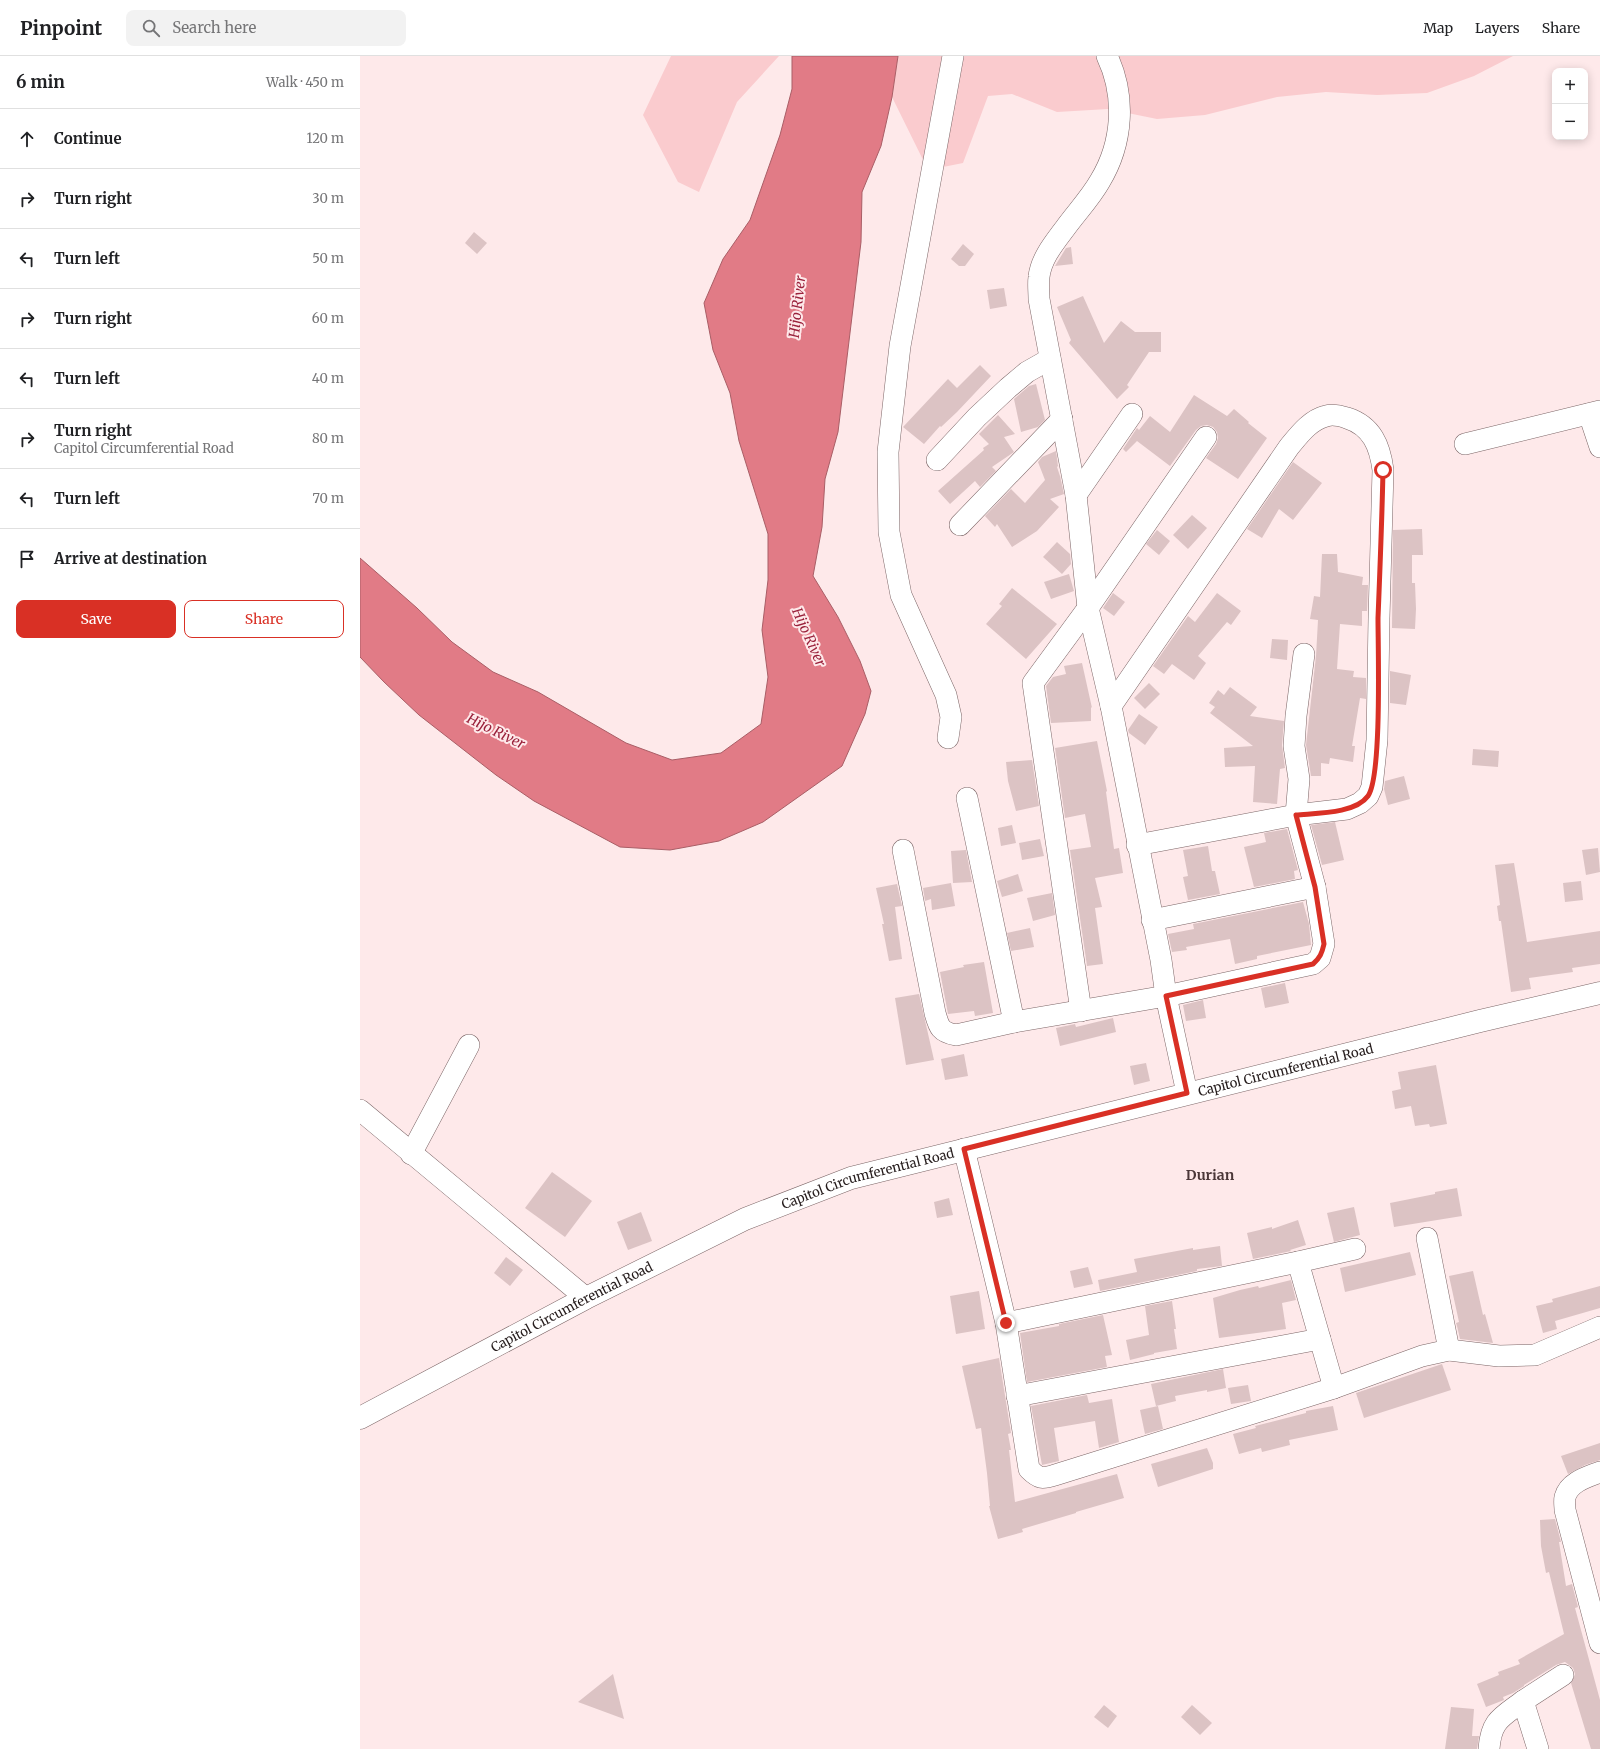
<!DOCTYPE html>
<meta charset="utf-8">
<style>
body{margin:0;font-family:Merriweather,serif;background:#f2f2f2;color:#202124}
.controls{position:absolute;right:12px;top:12px;display:grid;overflow:hidden;border-radius:8px;box-shadow:0 2px 10px #0003}
.controls button{width:36px;height:36px;display:grid;place-items:center;padding:0;border:0;border-bottom:1px solid #e0e0e0;background:#fff;color:#202124;font:20px sans-serif}
.stop{position:absolute;width:12px;height:12px;margin:-9px;border:3px solid #d93025;border-radius:50%;background:#fff}
.stop.end{background:#d93025;border-color:#fff;box-shadow:0 1px 4px #0008}
.list{margin:0;padding:0;list-style:none}
h2{display:flex;justify-content:space-between;align-items:center;height:52px;margin:0;padding:0 16px;font-size:17px}
h2 small{font-size:13px;font-weight:400;color:#757577}
.list li{display:grid;grid-template-columns:26px 1fr auto;gap:12px;align-items:center;box-sizing:border-box;height:60px;padding:0 16px;border-top:1px solid #e0e0e0}
.list b{display:block;font-size:15px;white-space:nowrap}
.list p{margin:0;font-size:13px;white-space:nowrap;color:#757577}
.list em{font-size:13px;font-style:normal;color:#757577}
.actions{display:flex;gap:8px;padding:12px 16px}
.actions a{flex:1;padding:9px 0;border:1px solid #d93025;border-radius:8px;text-align:center;font-size:14px;color:#d93025}
.actions .main{background:#d93025;color:#fff}
.icon{flex:none;width:22px;height:22px;fill:none;stroke:currentColor;stroke-width:2;stroke-linecap:round;stroke-linejoin:round}
.map{position:relative;flex:none;width:1240px;height:1693px;overflow:hidden}
header{display:flex;align-items:center;gap:24px;box-sizing:border-box;height:56px;padding:0 20px;background:#fff;border-bottom:1px solid #e0e0e0}
header strong{font-size:19px}
nav{display:flex;gap:22px;margin-inline-start:auto;font-size:14px}
.search{width:280px;height:36px;background:#f2f2f2;display:flex;align-items:center;gap:10px;box-sizing:border-box;padding:0 14px;border-radius:8px;color:#757577;font-size:15px}
main{display:flex}
aside{flex:1;background:#fff}
.map>svg:first-child{display:block}
.green{fill:#facbce}
.water{fill:#e17b86;stroke:#a95e66}
.building{fill:#dcc3c4}
.lines{fill:none;stroke-linecap:round;stroke-linejoin:round}
.minor-casing{stroke:#7c6667;stroke-width:22}
.major-casing{stroke:#7c6667;stroke-width:23}
.minor{stroke:#fff;stroke-width:21}
.major{stroke:#fff;stroke-width:22}
.route{stroke:#d93025;stroke-width:5}
.labels{text-anchor:middle;dominant-baseline:central;stroke-width:4;stroke-linejoin:round;paint-order:stroke}
.street-label{font-size:13px;fill:#251c1c;stroke:#fee9ea}
.water-label{font-size:14px;font-style:italic;fill:#9a213b;stroke:#fee9ea}
.neighbourhood-label{font-size:14px;font-weight:bold;fill:#4b3738;stroke:#fee9ea}
</style>
<header>
<strong>Pinpoint</strong>
<div class="search"><svg class="icon" aria-label="search" viewBox="0 0 24 24"><circle cx="10" cy="10" r="6"/><path d="M15 15l6 6"/></svg>Search here</div>
<nav><a>Map</a><a>Layers</a><a>Share</a></nav>
</header>
<main>
<aside>
<h2>6 min<small>Walk · 450 m</small></h2>
<ul class="list">
<li><svg class="icon" aria-label="ahead" viewBox="0 0 24 24"><path d="M12 20V5M6 11l6-6 6 6"/></svg><div><b>Continue</b></div><em>120 m</em></li>
<li><svg class="icon" aria-label="right" viewBox="0 0 24 24"><path d="M7 20v-9h11M14 6l5 5-5 5"/></svg><div><b>Turn right</b></div><em>30 m</em></li>
<li><svg class="icon" aria-label="left" viewBox="0 0 24 24"><path d="M17 20v-9H6M10 6l-5 5 5 5"/></svg><div><b>Turn left</b></div><em>50 m</em></li>
<li><svg class="icon" aria-label="right" viewBox="0 0 24 24"><path d="M7 20v-9h11M14 6l5 5-5 5"/></svg><div><b>Turn right</b></div><em>60 m</em></li>
<li><svg class="icon" aria-label="left" viewBox="0 0 24 24"><path d="M17 20v-9H6M10 6l-5 5 5 5"/></svg><div><b>Turn left</b></div><em>40 m</em></li>
<li><svg class="icon" aria-label="right" viewBox="0 0 24 24"><path d="M7 20v-9h11M14 6l5 5-5 5"/></svg><div><b>Turn right</b><p>Capitol Circumferential Road</p></div><em>80 m</em></li>
<li><svg class="icon" aria-label="left" viewBox="0 0 24 24"><path d="M17 20v-9H6M10 6l-5 5 5 5"/></svg><div><b>Turn left</b></div><em>70 m</em></li>
<li><svg class="icon" aria-label="arrive" viewBox="0 0 24 24"><path d="M6 21V4h12l-3 4 3 4H6"/></svg><div><b>Arrive at destination</b></div></li>
</ul>
<div class="actions"><a class="main">Save</a><a>Share</a></div>
</aside>
<div class="map">
<svg width="1240" height="1693" viewBox="0 0 1240 1693">
<rect width="100%" height="100%" fill="#fee9ea"/>
<g class="green">
<path d="M311,0H419L377,46L339,136L318,126L283,59Z"/>
<path d="M538,0H1153L1114,20L1067,37L1017,39L966,36L917,41L845,59L797,63L748,53L697,56L652,38L628,40L603,107L568,114L532,41Z"/>
</g>
<path class="water" d="M432,0H538L532,41L521,90L502,136L501,186L478,376L465,423L462,471L453,520L478,561L500,605L511,635L505,658L482,710L403,766L359,785L310,794L260,791L174,745L136,719L59,659L24,626L0,601V502L57,552L92,586L133,616L178,636L266,687L312,704L361,697L401,668L408,621L402,574L408,524V478L379,385L370,337L353,294L344,247L363,203L390,164L420,79L432,33Z"/>
<g class="building">
<path d="M114,176L127,187L117,198L105,187Z"/>
<path d="M603,188L614,198L605,210H599L591,203Z"/>
<path d="M711,191L713,208L695,210L706,192Z"/>
<path d="M644,232L647,250L630,253L627,234Z"/>
<path d="M723,240L744,287L761,265L775,276H801V296H789L767,329L769,331L757,343L709,287L711,284L697,251Z"/>
<path d="M620,309L631,320L597,356L581,371L580,370L564,388L543,371L588,323L597,332Z"/>
<path d="M676,328L685,364L678,371L661,376L654,343L669,330Z"/>
<path d="M834,339L867,360L874,353L889,366L888,367L907,382L878,423L846,402L856,388L858,382L857,376L853,371L847,369L841,370L836,374L810,410L777,385L766,396L763,393L777,372L779,374L790,360L810,376Z"/>
<path d="M638,359L655,378L644,381L654,396L632,411L636,415L620,431L615,425L590,448L578,435L624,394L623,392L629,388L619,378Z"/>
<path d="M696,395L698,410L697,411L700,420L704,438L690,443L699,451L677,475L652,491L637,468L635,471L625,460L651,433L665,447L685,424L678,406L682,401Z"/>
<path d="M933,406L962,427L933,464L919,453L902,482L887,473Z"/>
<path d="M832,459L847,472L828,493L813,479Z"/>
<path d="M1062,473L1063,499H1052V527H1055L1056,553L1055,573L1032,572L1033,474Z"/>
<path d="M797,474L810,485L799,499L786,488Z"/>
<path d="M697,486L710,498L711,508L702,518L683,501Z"/>
<path d="M962,498H977L978,516L1003,521L1002,529H1008L1007,555H1002V570L980,568L977,613L994,615L993,621L1006,622V643L1000,642L992,690H995L993,706L970,702L969,708L961,707V720H951L946,689L956,600L958,564L950,563L954,540L960,541Z"/>
<path d="M709,518L714,535L691,543L684,526Z"/>
<path d="M652,532L697,568L666,603L626,568L642,550L639,548Z"/>
<path d="M753,537L765,546L754,560L743,552Z"/>
<path d="M857,537L881,555L871,569L867,566L838,600L846,607L834,624L812,608L804,618L793,610L828,560L835,566Z"/>
<path d="M912,583L928,584L927,604L910,602Z"/>
<path d="M722,607L732,652L731,651V665L691,667L686,630L693,621L706,618L704,610Z"/>
<path d="M1030,615L1051,619L1046,649L1030,647Z"/>
<path d="M789,627L800,638L785,653L774,642Z"/>
<path d="M870,631L897,651L890,660L924,665L922,689L925,712L920,713L917,748L893,746L895,710L865,711L864,692L893,690L850,657L855,651L849,647L858,634L864,639Z"/>
<path d="M779,658L798,671L785,689L769,677L768,674Z"/>
<path d="M737,685L747,735L746,736L754,793L759,792L763,817L735,822L742,851L735,852L743,908L727,910L710,794L731,791L725,758L705,762L695,692Z"/>
<path d="M1113,693L1139,695L1138,711L1112,709Z"/>
<path d="M672,704L679,750L656,755L648,725L646,706Z"/>
<path d="M1044,720L1050,743L1028,749L1024,733L1025,725Z"/>
<path d="M975,766L984,804L962,809L951,769Z"/>
<path d="M652,769L656,787L641,790L638,772Z"/>
<path d="M927,773L938,814L934,815L935,823L894,831L884,791L906,786L904,777Z"/>
<path d="M680,783L684,800L662,804L659,787Z"/>
<path d="M848,790L852,815H855L860,838L828,844L823,821L828,820L823,794Z"/>
<path d="M1238,792L1240,816L1226,819L1222,794Z"/>
<path d="M606,794L612,826L593,827L591,795Z"/>
<path d="M1154,807L1167,886L1240,875V908L1212,912L1213,916L1169,922L1171,933L1151,936L1141,865H1139L1137,850L1140,849L1135,809Z"/>
<path d="M658,818L663,835L642,841L637,825Z"/>
<path d="M1221,825L1223,844L1205,846L1203,827Z"/>
<path d="M591,827L595,850L572,854L571,843L565,845L563,832Z"/>
<path d="M537,828L542,850L535,851L542,903L529,905L522,868H524L516,832Z"/>
<path d="M692,837L695,859L673,865L667,842Z"/>
<path d="M943,846L949,868L951,889L897,900V903L875,908L870,883L826,891L827,894L812,896L808,878L834,873L833,868Z"/>
<path d="M670,872L674,891L651,895L647,877Z"/>
<path d="M624,906L633,957L615,960L614,955L588,958L580,916L604,911L603,909Z"/>
<path d="M925,927L929,947L905,952L901,932Z"/>
<path d="M559,938L574,1004L546,1009L535,942Z"/>
<path d="M843,944L846,962L826,965L823,949Z"/>
<path d="M753,962L756,976L700,990L696,972L715,968L716,971Z"/>
<path d="M604,998L608,1020L585,1024L581,1003Z"/>
<path d="M786,1007L790,1025L774,1029L770,1010Z"/>
<path d="M1076,1009L1087,1068L1070,1071L1069,1068L1055,1070L1051,1050L1035,1053L1032,1035L1041,1033L1038,1016Z"/>
<path d="M192,1116L232,1145L205,1181L165,1152Z"/>
<path d="M1097,1132L1102,1160L1034,1171L1030,1147L1075,1138V1136Z"/>
<path d="M589,1142L593,1159L577,1162L574,1146Z"/>
<path d="M994,1151L1000,1179L974,1186L967,1157Z"/>
<path d="M281,1156L292,1185L268,1194L257,1166Z"/>
<path d="M938,1164L946,1189L930,1194L931,1195L893,1203L887,1177L912,1171V1173Z"/>
<path d="M860,1190L862,1210L837,1213V1215L740,1235L738,1224L777,1216L774,1203L833,1192V1194Z"/>
<path d="M1050,1196L1056,1219L985,1236L980,1212Z"/>
<path d="M146,1201L163,1214L150,1230L134,1217Z"/>
<path d="M728,1211L733,1228L714,1232L710,1215Z"/>
<path d="M1113,1215L1123,1259L1125,1258L1133,1287L1100,1283L1097,1270L1096,1267L1099,1266L1089,1220Z"/>
<path d="M931,1224L936,1244L922,1247L926,1273L859,1282L853,1242L880,1234L898,1230L899,1232Z"/>
<path d="M1240,1230V1252L1195,1265L1197,1273L1183,1277L1176,1250L1193,1246L1192,1243Z"/>
<path d="M619,1235L625,1273L596,1278L590,1240Z"/>
<path d="M812,1245L816,1273H814L817,1293L794,1297V1298L770,1304L766,1284L789,1279L785,1250Z"/>
<path d="M743,1259L752,1299L745,1300L747,1311L667,1326L660,1277L699,1270V1268Z"/>
<path d="M639,1302L651,1377L648,1378L651,1394H649L655,1446L757,1418L764,1442L716,1456V1457L662,1473L663,1476L638,1483L629,1450H630L627,1417L621,1372L616,1373L602,1310Z"/>
<path d="M1082,1308L1091,1334L1004,1362L996,1337Z"/>
<path d="M863,1313L866,1332L847,1336V1334L815,1340L816,1345L796,1350L791,1328Z"/>
<path d="M888,1329L891,1345L871,1348L868,1332Z"/>
<path d="M727,1339L729,1347L752,1343L759,1386L739,1392L735,1365L694,1372L699,1405L682,1409L671,1350Z"/>
<path d="M798,1350L803,1373L785,1378L780,1354Z"/>
<path d="M973,1350L978,1374L929,1384L930,1389L902,1396L901,1392L879,1398L873,1378L896,1372L895,1370L946,1357V1355Z"/>
<path d="M1240,1387V1404L1225,1409L1208,1418L1201,1400Z"/>
<path d="M847,1392L853,1407V1413L798,1431L791,1408Z"/>
<path d="M1195,1463L1201,1486H1199L1206,1530L1212,1528L1218,1551L1215,1552L1240,1644V1693H1231L1211,1627L1215,1618L1213,1612L1205,1606L1196,1609L1164,1629V1630L1153,1637L1143,1641L1144,1644L1126,1651L1117,1628L1139,1619L1138,1616L1160,1608L1158,1604L1204,1578L1189,1516L1186,1517L1181,1490L1180,1464Z"/>
<path d="M253,1618L264,1663L218,1646Z"/>
<path d="M744,1649L757,1660L748,1672L734,1661Z"/>
<path d="M832,1649L852,1667L840,1679L821,1661Z"/>
<path d="M1091,1651L1114,1653L1112,1680H1119L1117,1693H1085Z"/>
</g>
<g class="lines">
<defs>
<g id="minor">
<path d="M747,0C766,40 763,87 740,125C731,141 717,156 706,171C695,186 681,202 679,221C678,228 679,236 679,243L716,439L728,552L751,650L801,904L806,940L827,1037"/>
<path d="M1229,358L1240,391"/>
<path d="M1105,388L1240,355"/>
<path d="M577,404L617,361L648,332L667,316L690,303"/>
<path d="M716,439L772,358"/>
<path d="M600,469L702,363"/>
<path d="M751,650L929,391C939,379 950,364 966,360C972,358 981,360 987,362C1012,370 1020,390 1023,414L1019,562L1017,684L1012,731L1008,740L1000,747L987,753L936,759L777,789"/>
<path d="M588,682L591,661L586,639L541,539L529,476L528,396L540,290L593,0"/>
<path d="M607,742L654,966"/>
<path d="M543,794L575,957C579,971 580,976 596,979L654,966L806,940L953,908L960,902L964,888L955,831L936,759L939,723L934,690L936,660L944,598"/>
<path d="M792,864L955,831"/>
<path d="M721,955L673,627L728,552L846,381"/>
<path d="M0,1054L226,1242"/>
<path d="M604,1093L646,1267L669,1413C679,1423 682,1423 695,1419L974,1332L1062,1300L1089,1294L1139,1300L1175,1299L1240,1271"/>
<path d="M51,1098L109,989"/>
<path d="M1067,1182L1089,1294"/>
<path d="M938,1206L974,1332"/>
<path d="M646,1267L938,1206L995,1193"/>
<path d="M657,1340L960,1283"/>
<path d="M1240,1416C1227,1421 1209,1426 1205,1441C1204,1445 1205,1450 1205,1454L1240,1587"/>
<path d="M1163,1645L1203,1619"/>
<path d="M1129,1693C1131,1664 1142,1661 1163,1645L1178,1693"/>
</g>
<g id="major">
<path id="s1" d="M0,1362L226,1242L385,1163L491,1122L1120,965L1240,937"/>
</g>
</defs>
<use href="#minor" class="minor-casing"/>
<use href="#major" class="major-casing"/>
<use href="#minor" class="minor"/>
<use href="#major" class="major"/>
</g>
<g class="lines">
<path class="route" d="M646,1267L604,1093L827,1037L806,940L953,908C960,902 962,897 964,888L955,831L936,759C956,757 995,758 1008,740C1022,720 1018,594 1018,562C1020,513 1022,463 1023,414"/>
</g>
<g class="labels">
<g class="street-label">
<text stroke="none"><textPath href="#s1" startOffset="995">Capitol Circumferential Road</textPath></text>
<text stroke="none"><textPath href="#s1" startOffset="563">Capitol Circumferential Road</textPath></text>
<text stroke="none"><textPath href="#s1" startOffset="239">Capitol Circumferential Road</textPath></text>
</g>
<g class="water-label">
<text transform="translate(437 251) rotate(-84)">Hijo River</text>
<text transform="translate(449 581) rotate(66)">Hijo River</text>
<text transform="translate(136 675) rotate(26)">Hijo River</text>
</g>
<g class="neighbourhood-label">
<text x="850" y="1119">Durian</text>
</g>
</g>
</svg>
<div class="controls">
<button>+</button>
<button>−</button>
</div>
<div class="stop" style="left:1023px;top:414px"></div>
<div class="stop end" style="left:646px;top:1267px"></div>
</div>
</main>
